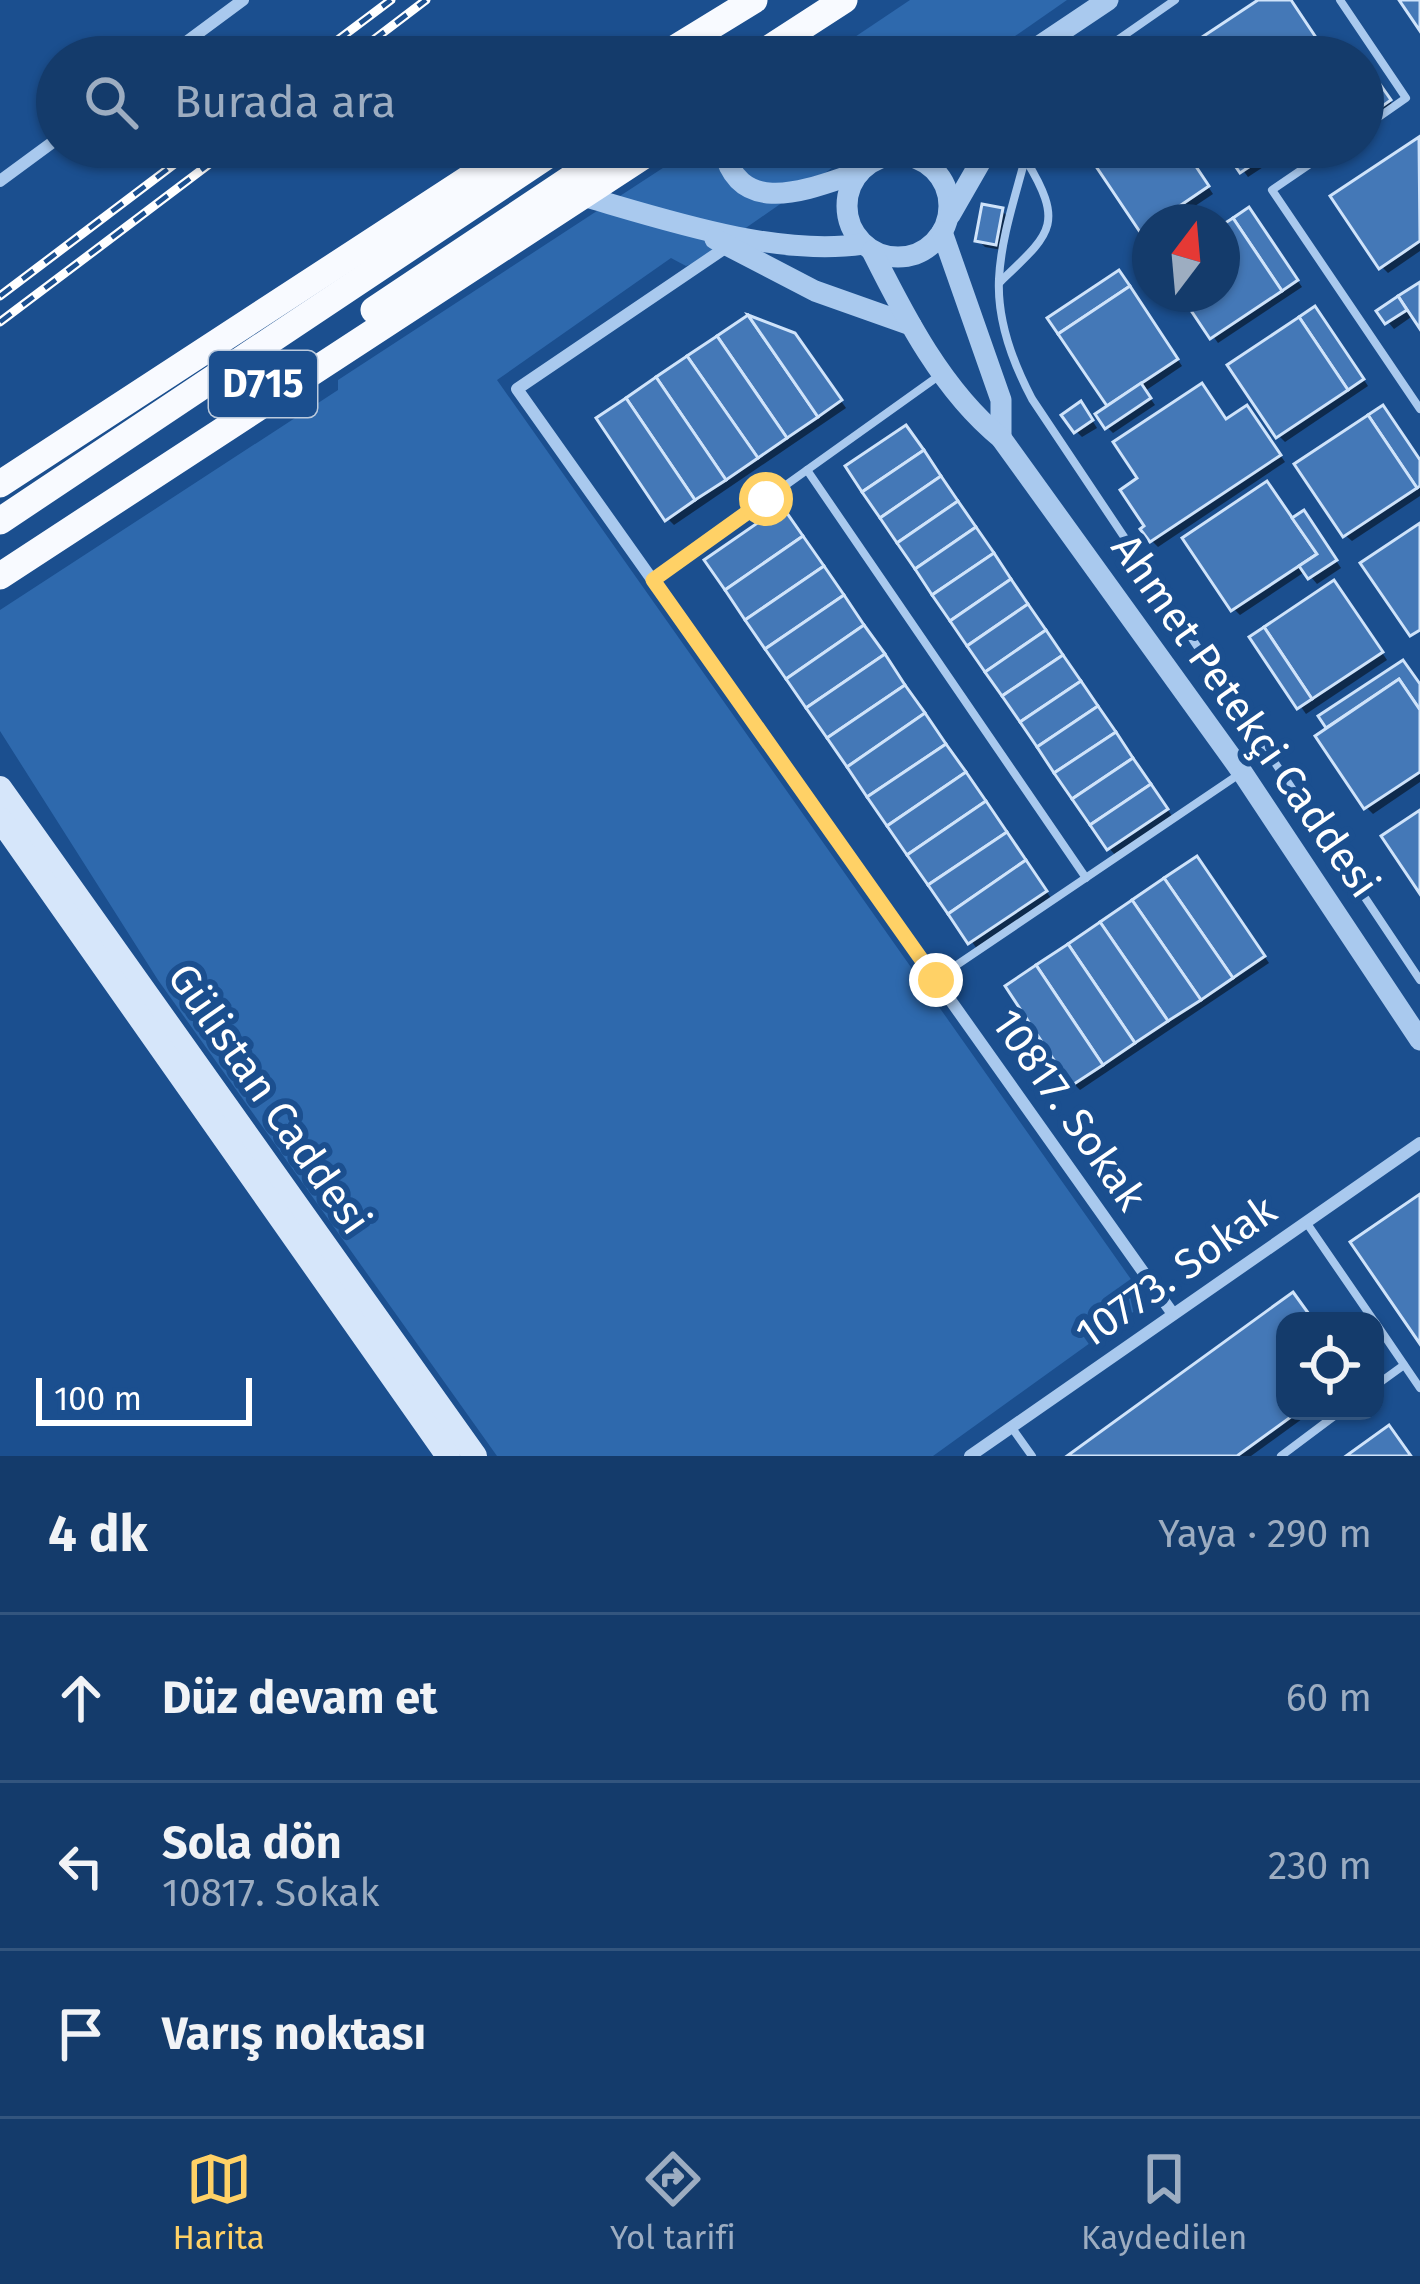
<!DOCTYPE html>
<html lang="tr">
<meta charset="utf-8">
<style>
body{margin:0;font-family:"Fira Sans",sans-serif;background:#1d4271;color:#f1f3f6}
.controls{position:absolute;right:36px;bottom:36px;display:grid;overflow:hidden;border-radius:24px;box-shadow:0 3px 9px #0004}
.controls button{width:108px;height:108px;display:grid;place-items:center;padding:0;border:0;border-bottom:3px solid #33557e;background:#143b6b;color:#f1f3f6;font:60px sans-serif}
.compass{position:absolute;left:1132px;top:204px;width:108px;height:108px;border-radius:50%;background:#143b6b;box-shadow:0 3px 9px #0004;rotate:16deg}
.scale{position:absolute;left:36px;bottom:30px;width:216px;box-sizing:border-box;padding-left:12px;border:6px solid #fff;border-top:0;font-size:33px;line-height:42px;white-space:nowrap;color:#fff;-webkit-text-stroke:9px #1b4f8f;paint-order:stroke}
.stop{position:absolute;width:36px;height:36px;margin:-27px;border:9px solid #ffd166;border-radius:50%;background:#fff}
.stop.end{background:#ffd166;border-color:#fff;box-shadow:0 3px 12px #0008}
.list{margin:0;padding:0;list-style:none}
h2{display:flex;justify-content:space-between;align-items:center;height:156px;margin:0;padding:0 48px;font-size:51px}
h2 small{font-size:39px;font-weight:400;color:#9dadc1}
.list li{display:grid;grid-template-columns:78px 1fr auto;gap:36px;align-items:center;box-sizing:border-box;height:168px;padding:0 48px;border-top:3px solid #33557e}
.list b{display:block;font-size:45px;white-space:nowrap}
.list p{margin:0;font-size:39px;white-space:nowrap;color:#9dadc1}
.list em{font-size:39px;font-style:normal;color:#9dadc1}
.icon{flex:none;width:66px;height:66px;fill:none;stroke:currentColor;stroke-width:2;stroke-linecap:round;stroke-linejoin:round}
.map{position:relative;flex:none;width:1420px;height:1456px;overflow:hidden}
.search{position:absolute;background:#143b6b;box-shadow:0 3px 9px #0004;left:36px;right:36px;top:36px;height:132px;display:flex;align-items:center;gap:30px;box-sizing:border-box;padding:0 42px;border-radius:66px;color:#9dadc1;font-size:45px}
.sheet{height:660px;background:#143b6b}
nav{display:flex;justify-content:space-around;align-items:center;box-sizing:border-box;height:168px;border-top:3px solid #33557e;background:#143b6b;font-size:33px;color:#9dadc1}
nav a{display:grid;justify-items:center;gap:6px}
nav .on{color:#ffd166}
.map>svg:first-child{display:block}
.green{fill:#2e69ad}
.shadow{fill:#0007}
.building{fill:#4478b7;stroke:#cfe3fa;stroke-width:3}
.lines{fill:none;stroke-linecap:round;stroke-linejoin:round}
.service{stroke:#a9c9ee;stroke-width:8}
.minor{stroke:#a9c9ee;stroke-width:12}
.tertiary{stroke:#a9c9ee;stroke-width:21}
.secondary{stroke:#d6e6fa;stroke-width:24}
.trunk{stroke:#f8faff;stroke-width:27}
.rail-casing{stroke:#fff;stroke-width:9}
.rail{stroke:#1b4f8f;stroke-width:4.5;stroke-dasharray:14;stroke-linecap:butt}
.route{stroke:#ffd166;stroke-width:15}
.labels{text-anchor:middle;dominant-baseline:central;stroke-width:12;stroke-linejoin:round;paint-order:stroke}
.shield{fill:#1b4f8f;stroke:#bbcadd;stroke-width:3}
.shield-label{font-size:39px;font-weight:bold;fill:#fff}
.street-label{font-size:42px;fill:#fff;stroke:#1b4f8f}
</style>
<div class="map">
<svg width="1420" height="1456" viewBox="0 0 1420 1456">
<rect width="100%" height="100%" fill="#1b4f8f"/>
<g class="green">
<path d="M910,0H1067L985,57H825Z"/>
<path d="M695,147H862L697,262L686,266L671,258L497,380L1147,1302L933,1456H497L158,980L0,731V610L338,390V380Z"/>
</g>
<g class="shadow">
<path d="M1381,87L1395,108L1363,129V89Z"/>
<path d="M1418,141L1420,251L1388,273L1382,267Z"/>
<path d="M1086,147H1182L1213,194L1171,222H1150L1149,237Z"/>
<path d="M1226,147H1337L1306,168L1291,149L1248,177Z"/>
<path d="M1002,211L1008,217L1002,250L985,247L978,240Z"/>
<path d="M1255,217L1302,287L1218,343L1183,294H1222V229Z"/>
<path d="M1125,280L1182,366L1145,391L1155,405L1113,433L1107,427Z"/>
<path d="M1420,285V324L1414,315L1394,329L1380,312Z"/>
<path d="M1321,316L1368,386L1285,442L1279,436Z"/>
<path d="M801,344L846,408L674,525L668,519Z"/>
<path d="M1087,412L1097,428L1082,437L1076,431Z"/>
<path d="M1253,415L1285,462L1158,547L1152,541L1141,479L1227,422Z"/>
<path d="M912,435L1172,816L1115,855L1109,848Z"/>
<path d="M1420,462V496L1352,541L1345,535Z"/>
<path d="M788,517L1051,898L977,949L708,561Z"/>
<path d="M1293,521H1310L1341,568L1317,584L1306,571L1240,615L1234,609Z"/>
<path d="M1340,590L1387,660L1306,714L1253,638Z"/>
<path d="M1403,663L1420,686V782L1373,814L1366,807L1322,717Z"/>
<path d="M1203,866L1269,963L1080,1090L1074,1084Z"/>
<path d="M1293,1296L1313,1321H1285V1411H1313L1251,1456H1072Z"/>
</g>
<g class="building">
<path d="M1258,0H1291L1329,57H1172Z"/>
<path d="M1399,0H1420V31Z"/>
<path d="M1375,77L1391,100L1374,112L1363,96V85Z"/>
<path d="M1419,137L1420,241L1379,269L1330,196Z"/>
<path d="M1083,147H1183L1209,186L1156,222H1150V226L1140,232Z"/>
<path d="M1222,147H1279L1240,173Z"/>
<path d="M1286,147H1322L1297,163Z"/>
<path d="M982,204L1003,208L996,245L975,241Z"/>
<path d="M1249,207L1298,280L1282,291L1233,218Z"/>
<path d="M1233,218L1282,291L1210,339L1180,294H1222V225Z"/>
<path d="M1119,270L1130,286L1058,334L1047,318Z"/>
<path d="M1420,282V329L1398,296Z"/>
<path d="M1130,286L1178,359L1107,406L1058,334Z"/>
<path d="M1398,296L1407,310L1385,324L1376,311Z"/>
<path d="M1315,306L1364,379L1348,390L1299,317Z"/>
<path d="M748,315L818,417L787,438L717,336Z"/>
<path d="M748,315L795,333L842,400L818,417Z"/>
<path d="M1299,317L1348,390L1276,438L1227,365Z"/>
<path d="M717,336L787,438L758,458L687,356Z"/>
<path d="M687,356L758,458L726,480L656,377Z"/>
<path d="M656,377L726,480L695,500L626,398Z"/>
<path d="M1141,383L1151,398L1105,429L1095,414Z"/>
<path d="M1202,383L1226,419L1247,405L1281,455L1150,542L1140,529L1144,526L1120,490L1137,478L1113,442Z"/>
<path d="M626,398L695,500L665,521L596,418Z"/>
<path d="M1081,401L1093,420L1074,433L1061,415Z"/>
<path d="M1383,405L1420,460V486L1417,488L1368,415Z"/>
<path d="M1368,415L1417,488L1343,537L1294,464Z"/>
<path d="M906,425L924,450L862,492L845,466Z"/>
<path d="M924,450L941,476L880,518L862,492Z"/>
<path d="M941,476L958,501L897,543L880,518Z"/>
<path d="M1267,481L1317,554L1231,611L1182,538Z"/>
<path d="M958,501L976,527L915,569L897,543Z"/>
<path d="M782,506L803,536L725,590L704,560Z"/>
<path d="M1304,510L1337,560L1308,579L1299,566L1317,554L1292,518Z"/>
<path d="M1420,523V630L1410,636L1360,563Z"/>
<path d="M976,527L994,553L932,595L915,569Z"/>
<path d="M803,536L824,566L745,620L725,590Z"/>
<path d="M994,553L1011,579L950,621L932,595Z"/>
<path d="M824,566L844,595L765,649L745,620Z"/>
<path d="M1011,579L1028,604L967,646L950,621Z"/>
<path d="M1334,580L1383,652L1312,699L1264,627Z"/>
<path d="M844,595L864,625L786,679L765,649Z"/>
<path d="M1028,604L1046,630L985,672L967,646Z"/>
<path d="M864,625L885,654L806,708L786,679Z"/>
<path d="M1264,627L1312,699L1297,709L1249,637Z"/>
<path d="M1046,630L1063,655L1002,696L985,672Z"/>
<path d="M885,654L905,685L827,738L806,708Z"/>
<path d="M1063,655L1081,681L1020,722L1002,696Z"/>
<path d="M1403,660L1420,684V710L1399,679L1326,728L1318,716Z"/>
<path d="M1399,679L1420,710V772L1364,809L1315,736Z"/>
<path d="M1081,681L1098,706L1037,747L1020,722Z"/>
<path d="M905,685L925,713L847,767L827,738Z"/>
<path d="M1098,706L1116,732L1054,773L1037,747Z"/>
<path d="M925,713L946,744L867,797L847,767Z"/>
<path d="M1116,732L1133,758L1072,799L1054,773Z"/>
<path d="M946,744L966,772L887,826L867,797Z"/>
<path d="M1133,758L1151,784L1090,825L1072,799Z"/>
<path d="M966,772L986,801L907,855L887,826Z"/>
<path d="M1151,784L1168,809L1107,850L1090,825Z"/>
<path d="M986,801L1007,832L928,885L907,855Z"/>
<path d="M1420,810V894L1381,836Z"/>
<path d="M1007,832L1026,860L948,914L928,885Z"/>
<path d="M1197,856L1265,956L1233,978L1164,878Z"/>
<path d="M1026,860L1047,891L968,944L948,914Z"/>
<path d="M1164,878L1233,978L1201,1000L1132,900Z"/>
<path d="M1132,900L1201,1000L1168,1021L1100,922Z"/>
<path d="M1100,922L1168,1021L1135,1043L1068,944Z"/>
<path d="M1068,944L1135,1043L1103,1065L1036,965Z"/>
<path d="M1036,965L1103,1065L1071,1086L1005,986Z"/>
<path d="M1420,1194V1344L1350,1242Z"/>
<path d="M1293,1292L1314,1321H1285V1411H1299L1237,1456H1067Z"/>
<path d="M1389,1425L1411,1456H1346Z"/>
</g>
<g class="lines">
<g class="service">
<path d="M1340,0L1406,98L1363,128"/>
<path d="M1093,57L1175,0"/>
<path d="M1028,147C1018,189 1001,235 999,279C997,320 1013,363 1032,399L1420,980"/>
<path d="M1335,147L1272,190L1420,409"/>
<path d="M1000,282C1051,233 1065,225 1026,160"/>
<path d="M807,470L1086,878"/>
<path d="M653,580L940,375"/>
<path d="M936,979L1238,775"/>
<path d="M1306,1222L1374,1321"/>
<path d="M1375,1322L1420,1388"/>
<path d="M1375,1386L1404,1365"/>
<path d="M1012,1428L1032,1456"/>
<path d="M1281,1456L1341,1411"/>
</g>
<g class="minor">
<path d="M166,57L243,0"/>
<path d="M0,181L57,139"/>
<path d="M728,246L517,389L1173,1314"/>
<path d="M970,1456L1420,1143"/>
</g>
<g class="tertiary">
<path d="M1023,57L1108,0"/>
<path d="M723,147C739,221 811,188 860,172"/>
<circle cx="898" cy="206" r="51"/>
<path d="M583,196C666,220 776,257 863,244"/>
<path d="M950,215L989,147"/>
<path d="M942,232L1001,400V438"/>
<path d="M715,239L815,291L911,325"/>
<path d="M872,251C905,317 943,391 1001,438L1242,772L1420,1040"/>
</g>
<g class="secondary">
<path d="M0,788L475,1456"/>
<path d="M0,819L448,1456"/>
</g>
<g class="trunk">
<path d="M661,57L754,0"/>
<path d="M756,57L844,0"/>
<path d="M374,310L618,147"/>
<path d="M0,484L517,147"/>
<path d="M0,521L560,147"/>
<path d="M0,576L657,147"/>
</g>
<defs>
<g id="rail">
<path d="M315,57L391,0"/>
<path d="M351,57L426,0"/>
<path d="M0,296L197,147"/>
<path d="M0,322L232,147"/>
</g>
</defs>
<use href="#rail" class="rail-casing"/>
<use href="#rail" class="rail"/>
</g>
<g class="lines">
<path class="route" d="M766,499L653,580L936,980"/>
</g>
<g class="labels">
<rect class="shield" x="209" y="351" width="108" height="66" rx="9"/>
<g class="shield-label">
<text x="263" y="384">D715</text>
</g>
<g class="street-label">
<text transform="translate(1245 716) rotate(55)">Ahmet Petekçi Caddesi</text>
<text transform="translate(269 1099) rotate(55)">Gülistan Caddesi</text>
<text transform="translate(1069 1110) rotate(55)">10817. Sokak</text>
<text transform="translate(1176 1272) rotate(-35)">10773. Sokak</text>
</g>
</g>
</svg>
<div class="controls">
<button><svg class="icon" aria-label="locate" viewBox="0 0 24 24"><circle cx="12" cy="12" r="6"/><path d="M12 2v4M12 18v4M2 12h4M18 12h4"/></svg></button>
</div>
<svg class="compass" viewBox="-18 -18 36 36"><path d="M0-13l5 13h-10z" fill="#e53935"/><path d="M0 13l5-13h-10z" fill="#9dadc1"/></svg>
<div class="scale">100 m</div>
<div class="stop" style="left:766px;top:499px"></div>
<div class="stop end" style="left:936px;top:980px"></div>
<div class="search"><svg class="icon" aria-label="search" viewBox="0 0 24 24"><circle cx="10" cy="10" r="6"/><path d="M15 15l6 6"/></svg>Burada ara</div>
</div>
<section class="sheet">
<h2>4 dk<small>Yaya · 290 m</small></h2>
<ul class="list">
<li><svg class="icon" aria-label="ahead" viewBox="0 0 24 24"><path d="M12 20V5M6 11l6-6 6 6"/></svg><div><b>Düz devam et</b></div><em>60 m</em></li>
<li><svg class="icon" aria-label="left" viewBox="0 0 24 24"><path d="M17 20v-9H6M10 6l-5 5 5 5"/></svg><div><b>Sola dön</b><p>10817. Sokak</p></div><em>230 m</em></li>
<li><svg class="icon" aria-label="arrive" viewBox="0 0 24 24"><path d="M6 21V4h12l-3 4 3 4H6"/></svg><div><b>Varış noktası</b></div></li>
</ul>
</section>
<nav>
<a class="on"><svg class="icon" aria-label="map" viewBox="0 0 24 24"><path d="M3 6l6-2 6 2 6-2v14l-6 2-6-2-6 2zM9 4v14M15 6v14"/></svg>Harita</a>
<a><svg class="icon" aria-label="directions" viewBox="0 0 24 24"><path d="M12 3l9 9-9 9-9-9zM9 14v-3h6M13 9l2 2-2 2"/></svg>Yol tarifi</a>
<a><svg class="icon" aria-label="saved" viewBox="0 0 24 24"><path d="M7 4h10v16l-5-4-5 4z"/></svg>Kaydedilen</a>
</nav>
